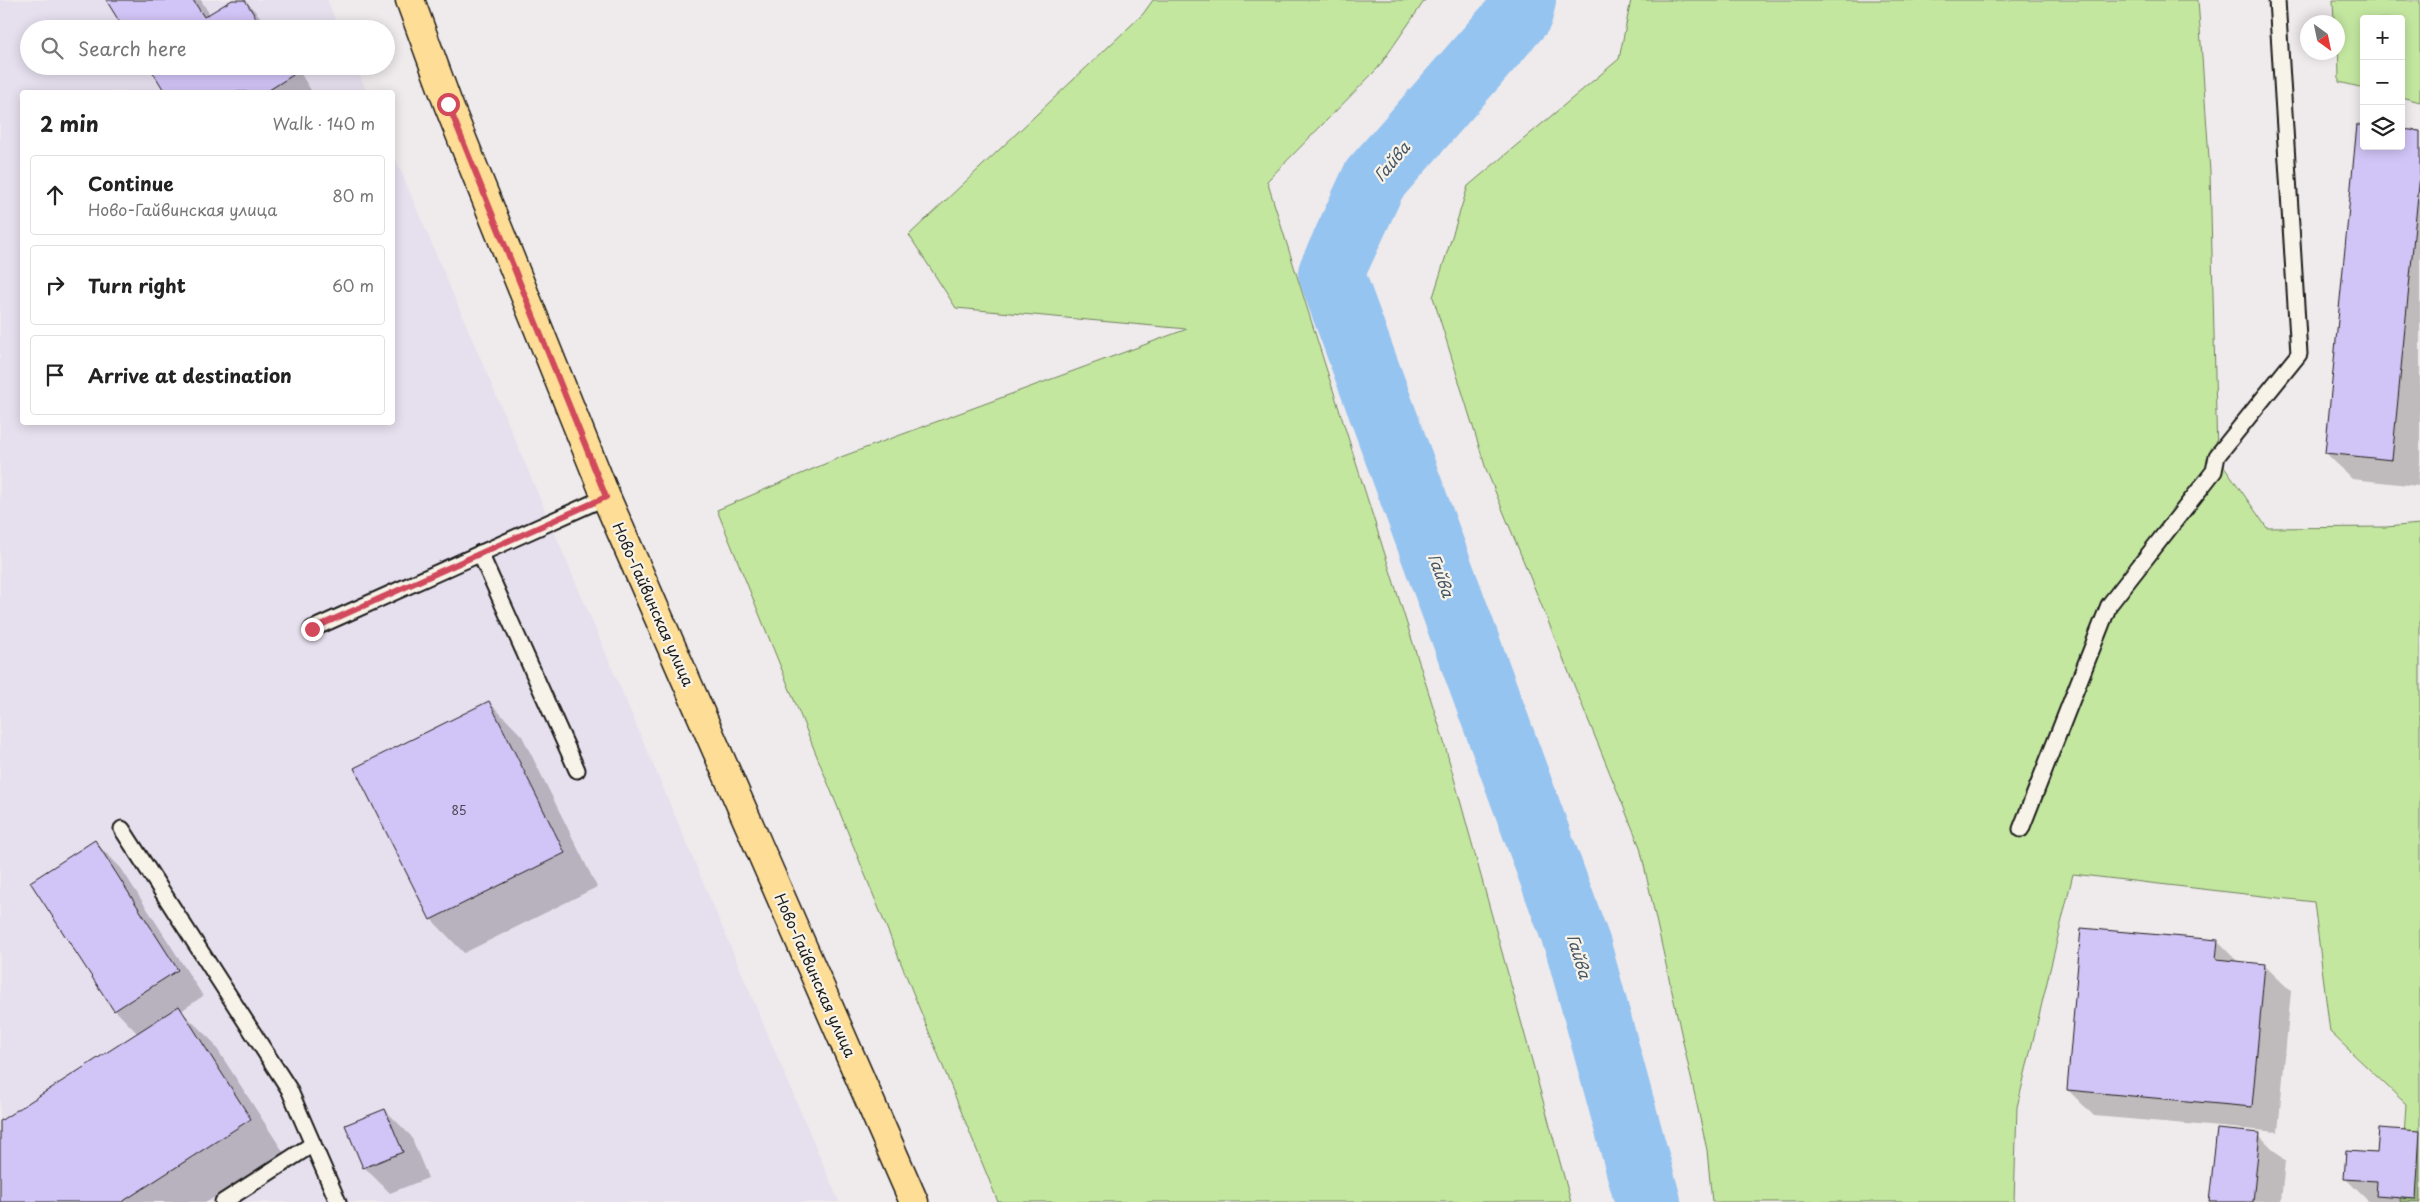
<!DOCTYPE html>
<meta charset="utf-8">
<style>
body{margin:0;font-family:"Playpen Sans",sans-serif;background:#f2f2f2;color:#222}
.controls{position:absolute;right:15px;top:15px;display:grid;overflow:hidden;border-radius:5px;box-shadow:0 2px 12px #0003}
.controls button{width:45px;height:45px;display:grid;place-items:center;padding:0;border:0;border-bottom:1px solid #e0e0e0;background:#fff;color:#222;font:25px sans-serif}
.compass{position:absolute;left:2300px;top:15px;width:45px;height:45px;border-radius:50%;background:#fff;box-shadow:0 2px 12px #0003;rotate:147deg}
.stop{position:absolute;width:15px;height:15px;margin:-11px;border:4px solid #d1495b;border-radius:50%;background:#fff}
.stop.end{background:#d1495b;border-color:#fff;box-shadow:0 1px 5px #0008}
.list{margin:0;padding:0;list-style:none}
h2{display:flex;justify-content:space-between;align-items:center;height:65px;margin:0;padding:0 20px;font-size:21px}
h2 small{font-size:16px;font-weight:400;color:#767676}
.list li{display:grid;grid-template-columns:32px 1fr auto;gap:15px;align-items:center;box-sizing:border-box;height:80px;margin:0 10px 10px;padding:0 10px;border:1px solid #e0e0e0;border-radius:5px}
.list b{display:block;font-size:19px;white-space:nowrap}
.list p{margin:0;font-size:16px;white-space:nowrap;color:#767676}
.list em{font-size:16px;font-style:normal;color:#767676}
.icon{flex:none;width:28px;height:28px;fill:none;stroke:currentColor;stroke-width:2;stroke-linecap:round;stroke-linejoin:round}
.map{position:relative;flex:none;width:2420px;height:1202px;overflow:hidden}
.search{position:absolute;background:#fff;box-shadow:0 2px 12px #0003;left:20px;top:20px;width:375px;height:55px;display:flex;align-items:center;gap:12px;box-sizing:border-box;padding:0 18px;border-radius:28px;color:#767676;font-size:19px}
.panel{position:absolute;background:#fff;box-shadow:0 2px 12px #0003;left:20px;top:90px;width:375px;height:335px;border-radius:5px}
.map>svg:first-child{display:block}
.built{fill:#e6dfee}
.green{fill:#c4e7a0;stroke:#70825e}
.shadow{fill:#0003}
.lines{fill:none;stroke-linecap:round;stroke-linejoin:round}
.river{stroke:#96c4f0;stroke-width:66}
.building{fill:#d1c4f6;stroke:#1c1c1c}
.lane-casing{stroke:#1c1c1c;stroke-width:19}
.primary-casing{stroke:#1c1c1c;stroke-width:31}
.lane{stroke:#f7f3e8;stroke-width:15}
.primary{stroke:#fedd96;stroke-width:28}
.route{stroke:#d1495b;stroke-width:6}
.labels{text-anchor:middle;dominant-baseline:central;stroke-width:4.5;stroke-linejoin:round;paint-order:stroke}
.number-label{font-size:12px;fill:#494652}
.street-label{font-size:15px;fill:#1c1c1c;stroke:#f7f3e8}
.water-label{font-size:16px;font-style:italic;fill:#475766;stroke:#f7f3e8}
</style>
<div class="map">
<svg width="2420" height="1202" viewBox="0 0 2420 1202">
<rect width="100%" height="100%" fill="#efeaeb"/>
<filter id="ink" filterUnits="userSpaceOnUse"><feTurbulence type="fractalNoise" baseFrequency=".02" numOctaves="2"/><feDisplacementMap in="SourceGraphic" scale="10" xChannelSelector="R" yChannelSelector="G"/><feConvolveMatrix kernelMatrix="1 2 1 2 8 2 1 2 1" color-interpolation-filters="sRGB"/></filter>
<g filter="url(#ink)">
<path class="built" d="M0,0H327L339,29H29V66H355L367,92H22V422H392L393,153L839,1202H0Z"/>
<g class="green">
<path d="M1153,0H1425L1378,68L1267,181L1442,735L1571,1202H998L717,510L841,457L1187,329L956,308L909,235L1143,14Z"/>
<path d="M1631,0H2198L2210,172L2217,456L2267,528L2386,527L2420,524V1202H2400L2406,1104L2330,1032L2314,902L2073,874L2017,1107L2014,1202H1712L1707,1150L1640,847L1486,469L1433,297L1468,186L1619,59Z"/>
<path d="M2333,0H2420V102L2401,97V19H2364V88L2339,82L2338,22H2334Z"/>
</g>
<g class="shadow">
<path d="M107,0H201L210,15L234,0H245L271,29H126Z"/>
<path d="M150,66H296L312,92H167Z"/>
<path d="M2420,132V462L2418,486L2352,479L2326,453L2364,146H2401Z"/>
<path d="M489,702L522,736L597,887L464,953L431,919Z"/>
<path d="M95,842L121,868L203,996L181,1011L212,1041L284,1153L207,1202H0V1123L138,1034L115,1010Z"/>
<path d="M2217,941L2239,963L2264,965L2291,991L2278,1132L2094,1116L2068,1090Z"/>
<path d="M385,1110L411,1136L428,1178L390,1193L364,1167Z"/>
<path d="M2380,1129L2420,1132V1202H2369L2345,1178L2379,1154Z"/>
<path d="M2259,1135L2285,1161L2281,1202H2210Z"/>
</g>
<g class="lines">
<path class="river" d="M1523,0L1520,13L1374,180L1331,273L1578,946L1648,1202"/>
</g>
<g class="building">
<path d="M106,0H193L204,17L232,0H245L263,29H124Z"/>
<path d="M149,66H287L293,75L266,92H165Z"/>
<path d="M2357,125H2364V146H2401V129L2420,131V175L2392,460L2325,453Z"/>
<path d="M489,701L565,853L430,920L354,768Z"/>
<path d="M95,840L178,970L114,1011L30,882Z"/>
<path d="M2081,928L2218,940L2216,959L2265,964L2252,1107L2067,1090Z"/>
<path d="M179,1006L251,1119L122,1202H0V1121Z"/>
<path d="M385,1109L403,1152L363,1168L345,1125Z"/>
<path d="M2379,1128L2420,1131L2416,1199L2376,1196L2377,1181L2344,1179L2346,1151L2377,1153Z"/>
<path d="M2217,1129L2260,1133L2253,1202H2209Z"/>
</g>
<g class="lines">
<defs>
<g id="lane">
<path d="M480,553L577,770"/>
<path d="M312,629L606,497"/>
<path d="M122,829L289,1089L338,1202"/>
<path d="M2021,829L2109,605L2214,471L2217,456L2299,354L2277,0"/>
<path d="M223,1202L313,1144"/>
</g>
<path id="primary" d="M410,0L448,104L606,497L914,1202"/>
</defs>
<use href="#lane" class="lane-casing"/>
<use href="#primary" class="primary-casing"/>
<use href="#lane" class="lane"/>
<use href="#primary" class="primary"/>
</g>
</g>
<g class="lines" filter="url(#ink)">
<path class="route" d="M312,629L606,497L448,104"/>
</g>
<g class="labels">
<g class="number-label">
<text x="459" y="810">85</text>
</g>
<g class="street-label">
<text transform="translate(654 604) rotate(66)">Ново-Гайвинская улица</text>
<text transform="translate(816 975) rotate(66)">Ново-Гайвинская улица</text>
</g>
<g class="water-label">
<text transform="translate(1391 161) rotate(-50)">Гайва</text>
<text transform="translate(1442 575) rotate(70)">Гайва</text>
<text transform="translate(1580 956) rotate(73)">Гайва</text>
</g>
</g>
</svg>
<div class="controls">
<button>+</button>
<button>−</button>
<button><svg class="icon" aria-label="layers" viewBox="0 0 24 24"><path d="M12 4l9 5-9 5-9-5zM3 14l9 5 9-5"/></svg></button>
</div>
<svg class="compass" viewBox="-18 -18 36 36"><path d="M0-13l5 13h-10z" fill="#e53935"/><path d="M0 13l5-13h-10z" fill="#767676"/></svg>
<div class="stop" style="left:448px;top:104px"></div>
<div class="stop end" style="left:312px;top:629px"></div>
<div class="search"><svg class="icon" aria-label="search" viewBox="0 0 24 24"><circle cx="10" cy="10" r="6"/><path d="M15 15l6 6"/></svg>Search here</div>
<section class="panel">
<h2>2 min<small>Walk · 140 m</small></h2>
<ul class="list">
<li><svg class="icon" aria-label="ahead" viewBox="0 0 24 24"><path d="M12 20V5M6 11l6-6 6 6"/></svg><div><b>Continue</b><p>Ново-Гайвинская улица</p></div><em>80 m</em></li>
<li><svg class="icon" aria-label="right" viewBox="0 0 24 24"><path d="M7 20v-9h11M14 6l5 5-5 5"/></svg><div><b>Turn right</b></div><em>60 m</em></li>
<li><svg class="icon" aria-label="arrive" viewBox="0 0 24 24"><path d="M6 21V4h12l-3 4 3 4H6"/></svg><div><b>Arrive at destination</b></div></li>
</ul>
</section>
</div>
